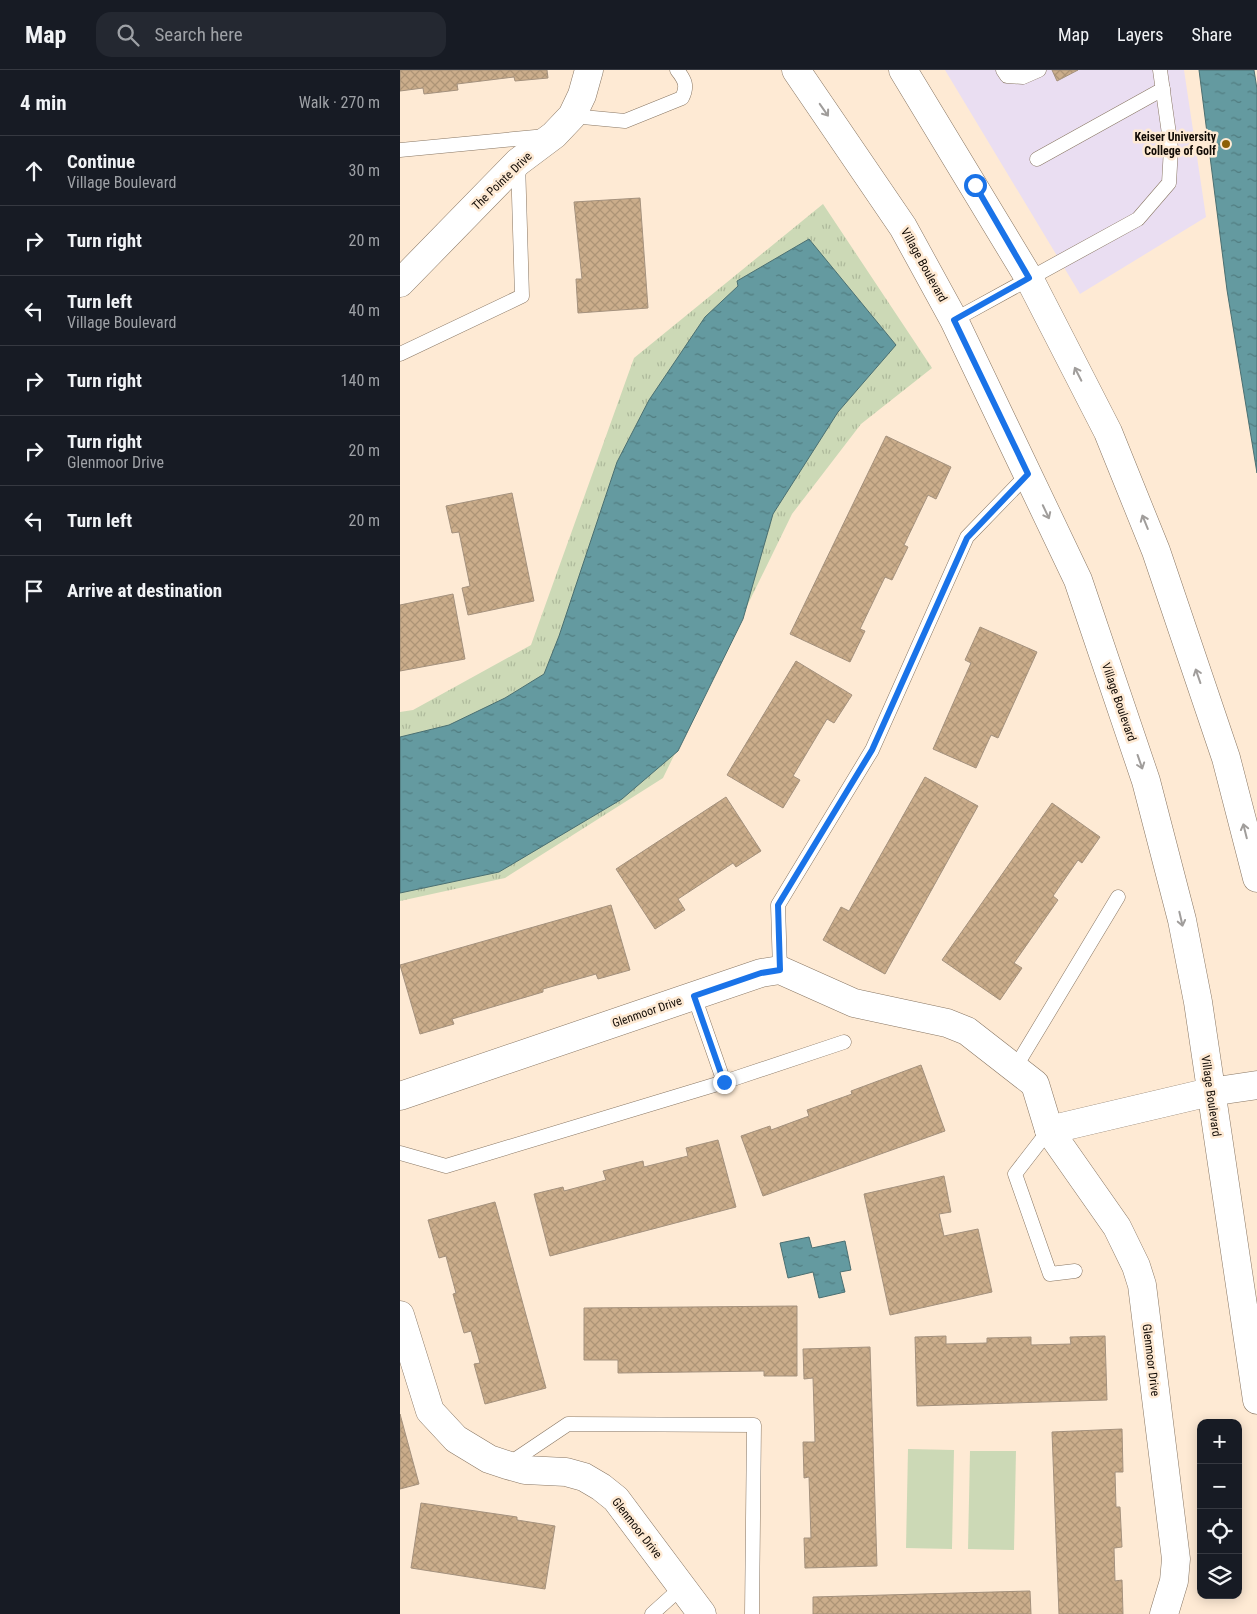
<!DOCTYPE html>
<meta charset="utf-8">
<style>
body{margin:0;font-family:"Roboto Condensed",sans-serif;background:#242831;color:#f1f3f6}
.controls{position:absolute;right:15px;bottom:15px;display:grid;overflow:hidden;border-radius:10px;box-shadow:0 2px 12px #0003}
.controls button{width:45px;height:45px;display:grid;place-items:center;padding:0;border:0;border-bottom:1px solid #363941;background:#171b24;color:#f1f3f6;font:25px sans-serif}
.stop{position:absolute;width:15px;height:15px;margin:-11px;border:4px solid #1a73e8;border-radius:50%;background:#fff}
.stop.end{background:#1a73e8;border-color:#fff;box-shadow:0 1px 5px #0008}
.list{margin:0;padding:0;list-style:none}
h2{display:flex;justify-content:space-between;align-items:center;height:65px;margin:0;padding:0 20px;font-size:21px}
h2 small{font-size:16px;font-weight:400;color:#9ea1a6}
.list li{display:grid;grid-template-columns:32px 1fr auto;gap:15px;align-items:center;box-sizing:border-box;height:70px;padding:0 20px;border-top:1px solid #363941}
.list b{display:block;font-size:19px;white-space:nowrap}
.list p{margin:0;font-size:16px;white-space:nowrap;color:#9ea1a6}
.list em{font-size:16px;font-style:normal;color:#9ea1a6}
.icon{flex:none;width:28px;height:28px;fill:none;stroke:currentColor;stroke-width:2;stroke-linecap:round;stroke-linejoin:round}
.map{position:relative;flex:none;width:857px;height:1544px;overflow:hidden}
header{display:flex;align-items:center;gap:30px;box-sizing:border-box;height:70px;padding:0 25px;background:#171b24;border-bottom:1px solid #363941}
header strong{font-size:24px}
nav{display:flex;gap:28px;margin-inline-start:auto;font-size:18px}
.search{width:350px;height:45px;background:#242831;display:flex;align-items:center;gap:12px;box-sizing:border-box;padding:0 18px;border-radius:15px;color:#9ea1a6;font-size:19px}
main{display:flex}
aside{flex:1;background:#171b24}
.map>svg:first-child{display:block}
.commercial{fill:#eadef2}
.grass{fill:url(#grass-tufts)}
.park{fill:#ccd9b6}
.water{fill:url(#water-ripples);stroke:#4b6f71}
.building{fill:url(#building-cross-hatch);stroke:#a4917d}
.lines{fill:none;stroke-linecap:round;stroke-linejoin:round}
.lane-casing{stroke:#887663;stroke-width:15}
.street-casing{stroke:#887663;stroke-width:29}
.secondary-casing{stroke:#887663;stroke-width:29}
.lane{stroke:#fff;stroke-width:14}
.street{stroke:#fff;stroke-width:28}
.secondary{stroke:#fff;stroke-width:28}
.oneway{stroke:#a09d9b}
.route{stroke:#1a73e8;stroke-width:6}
.poi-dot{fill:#8d6006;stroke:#feead4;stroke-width:2}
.labels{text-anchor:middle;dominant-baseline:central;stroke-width:5;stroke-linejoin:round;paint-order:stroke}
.poi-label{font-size:12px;font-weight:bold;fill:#110a04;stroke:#feead4;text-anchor:end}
.street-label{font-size:12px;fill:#110a04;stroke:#feead4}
</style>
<header>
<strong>Map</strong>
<div class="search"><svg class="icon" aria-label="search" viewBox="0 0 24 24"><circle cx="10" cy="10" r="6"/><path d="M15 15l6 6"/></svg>Search here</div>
<nav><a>Map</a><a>Layers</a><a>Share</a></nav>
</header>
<main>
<aside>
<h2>4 min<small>Walk · 270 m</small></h2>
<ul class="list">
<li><svg class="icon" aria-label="ahead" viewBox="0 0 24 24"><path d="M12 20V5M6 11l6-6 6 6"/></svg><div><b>Continue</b><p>Village Boulevard</p></div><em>30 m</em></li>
<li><svg class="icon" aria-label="right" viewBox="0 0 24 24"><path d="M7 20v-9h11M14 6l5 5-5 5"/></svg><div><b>Turn right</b></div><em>20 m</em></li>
<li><svg class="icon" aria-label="left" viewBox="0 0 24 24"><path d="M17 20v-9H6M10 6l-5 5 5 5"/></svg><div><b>Turn left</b><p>Village Boulevard</p></div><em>40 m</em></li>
<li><svg class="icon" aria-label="right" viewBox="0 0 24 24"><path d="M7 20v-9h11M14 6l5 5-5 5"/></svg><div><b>Turn right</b></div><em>140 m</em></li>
<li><svg class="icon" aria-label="right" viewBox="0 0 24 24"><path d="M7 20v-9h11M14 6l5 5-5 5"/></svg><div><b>Turn right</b><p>Glenmoor Drive</p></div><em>20 m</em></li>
<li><svg class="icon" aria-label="left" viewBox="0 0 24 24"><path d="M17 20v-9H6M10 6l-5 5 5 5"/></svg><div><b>Turn left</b></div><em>20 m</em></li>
<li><svg class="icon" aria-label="arrive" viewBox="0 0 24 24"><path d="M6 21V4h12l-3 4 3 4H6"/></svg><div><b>Arrive at destination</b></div></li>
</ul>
</aside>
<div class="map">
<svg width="857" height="1544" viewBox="0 0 857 1544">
<defs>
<pattern id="grass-tufts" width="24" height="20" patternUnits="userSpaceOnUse" patternTransform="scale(1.25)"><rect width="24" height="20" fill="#ccd9b6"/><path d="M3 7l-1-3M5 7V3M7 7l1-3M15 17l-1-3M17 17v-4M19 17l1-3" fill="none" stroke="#aeb99b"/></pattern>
<pattern id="water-ripples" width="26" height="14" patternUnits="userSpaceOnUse" patternTransform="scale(1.25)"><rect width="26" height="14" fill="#649aa0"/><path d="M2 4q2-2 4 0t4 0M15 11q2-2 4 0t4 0" fill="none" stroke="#517c80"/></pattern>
<pattern id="building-cross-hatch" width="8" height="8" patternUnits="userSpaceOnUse" patternTransform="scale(1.25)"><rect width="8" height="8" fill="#cbad8b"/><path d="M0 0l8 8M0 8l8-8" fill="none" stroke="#ad9476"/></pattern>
</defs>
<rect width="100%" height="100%" fill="#feead4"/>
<path class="commercial" d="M545,0H784L806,147L680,224Z"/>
<path class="grass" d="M423,134L532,298L461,354L392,444L263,708L105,808L0,831V642L13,640L131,575L234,288Z"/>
<g class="park">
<path d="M508,1379L554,1380L552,1479L506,1478Z"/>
<path d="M570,1381H616L614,1480L568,1479Z"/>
</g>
<g class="water">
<path d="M799,0H854L857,19V403L827,220Z"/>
<path d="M409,169L496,275L438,342L373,444L343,549L278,681L222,729L99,802L0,823V667L49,655L105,628L144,604L159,566L217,392L249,330L305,247L338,216L337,211Z"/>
<path d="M409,1167L412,1178L445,1171L451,1200L440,1202L445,1222L419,1228L413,1202L388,1208L380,1173Z"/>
</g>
<g class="building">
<path d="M0,0H147L148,8L115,11L114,7L57,14L58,20L24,24L23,18L0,21Z"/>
<path d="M652,0H678L657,11Z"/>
<path d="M240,128L248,238L178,243L176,209H182L174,132Z"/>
<path d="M486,366L551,397L536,429L528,425L504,475L508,477L492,510L485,507L460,559L465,561L450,592L390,564Z"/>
<path d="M112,423L134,531L68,545L62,518L70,516L59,462L52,463L46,436Z"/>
<path d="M53,524L65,589L0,601V535Z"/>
<path d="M580,557L637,582L598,668L591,665L576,698L533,679L571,593L565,590Z"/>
<path d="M396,591L452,625L434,653L427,649L393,706L400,710L383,738L327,705Z"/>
<path d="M525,707L578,736L485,904L423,870L441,837L449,841Z"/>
<path d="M326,727L361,781L336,797L333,793L278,829L285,840L255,859L216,799Z"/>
<path d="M652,733L700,767L682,793L678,790L653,826L658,830L614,893L622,898L600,930L542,890Z"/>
<path d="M211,835L230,900L198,909L196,904L143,919V922L52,949L54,954L20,964L0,895Z"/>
<path d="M521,995L545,1061L363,1126L341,1066L370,1056L371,1060L409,1046L407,1040L452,1024L451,1021Z"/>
<path d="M318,1070L336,1137L150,1186L134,1124L163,1117L164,1121L206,1110L203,1101L243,1091L244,1097L288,1086L286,1078Z"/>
<path d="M544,1106L551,1142L539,1144L544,1166L578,1159L592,1222L490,1245L464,1124Z"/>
<path d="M95,1132L146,1318L85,1334L74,1294L80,1293L71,1261L64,1263L53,1224L56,1223L46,1186L39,1188L28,1150Z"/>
<path d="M397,1236V1306H364V1301L218,1303V1290H184V1238Z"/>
<path d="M546,1266V1274L587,1273V1268L631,1267V1275L671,1274L670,1267L705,1266L707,1330L517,1336L515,1267Z"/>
<path d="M470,1277L477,1496L405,1498L404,1468H411L409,1407L404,1408L403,1372H415L413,1308L404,1309L403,1279Z"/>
<path d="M0,1344L19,1414L0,1419Z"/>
<path d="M722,1359L723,1402H715L716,1437H720L722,1477L714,1478L715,1511L722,1510L723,1544H659L652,1362Z"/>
<path d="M21,1433L117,1447V1450L155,1456L145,1519L11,1498Z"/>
<path d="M630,1521L631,1544H413V1527Z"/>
</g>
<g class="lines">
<defs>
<g id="lane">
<path d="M603,0L607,6L623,7L639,0"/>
<path d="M172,46L225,51L282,28C288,16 285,10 277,0"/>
<path d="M0,80L146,66"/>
<path d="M637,89L763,19"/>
<path d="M554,250L738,149L769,113L771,78L760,0"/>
<path d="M0,284L122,226L118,92"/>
<path d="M380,900L378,835L472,680L567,467L628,404"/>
<path d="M294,926L324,1012L444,972"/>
<path d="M615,998L718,827"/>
<path d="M649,1060L615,1104L650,1204L675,1201"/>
<path d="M0,1083L46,1096L324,1012"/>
<path d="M107,1395L168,1354L354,1355L352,1544"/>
<path d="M252,1544L282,1517"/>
</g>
<g id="street">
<path d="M0,213L118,92L154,65L172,46L182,25L189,0"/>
<path d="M0,1026L361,903L380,900L454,933L547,953L567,961L635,1014L649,1060L717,1157L736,1196L742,1215L776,1489L774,1511L764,1544"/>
<path d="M649,1060L810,1022L857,1015"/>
<path d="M0,1245L30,1341L56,1369L89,1389L107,1395L125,1400L166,1402L184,1407L201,1417L216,1429L302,1544"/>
</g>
<g id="secondary">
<path d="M396,0L503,157L554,250L678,510L746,711L782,850L798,932L857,1330"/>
<path d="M503,0L629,208L708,362L756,481L826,688L857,808"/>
</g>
</defs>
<use href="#lane" class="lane-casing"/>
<use href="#street" class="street-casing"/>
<use href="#secondary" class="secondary-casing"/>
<use href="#lane" class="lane"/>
<use href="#street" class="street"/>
<use href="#secondary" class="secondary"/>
</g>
<defs><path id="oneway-shaft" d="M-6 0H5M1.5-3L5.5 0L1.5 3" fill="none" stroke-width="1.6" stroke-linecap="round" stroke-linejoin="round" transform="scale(1.25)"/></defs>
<g class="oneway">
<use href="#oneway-shaft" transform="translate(424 40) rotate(55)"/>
<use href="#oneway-shaft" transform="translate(678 304) rotate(-117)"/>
<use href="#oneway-shaft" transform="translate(646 442) rotate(65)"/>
<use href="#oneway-shaft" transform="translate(745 452) rotate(-112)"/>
<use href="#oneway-shaft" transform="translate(798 606) rotate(-109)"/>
<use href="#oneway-shaft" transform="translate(740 692) rotate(71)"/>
<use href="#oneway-shaft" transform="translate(845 761) rotate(-104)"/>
<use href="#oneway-shaft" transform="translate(781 849) rotate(77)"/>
</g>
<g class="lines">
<path class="route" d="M324,1012L294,926L361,903L380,900L378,835L472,680L567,468L628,404L554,250L629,208L575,115"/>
</g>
<circle class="poi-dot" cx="826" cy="74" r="5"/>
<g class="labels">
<g class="poi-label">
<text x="816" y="67">Keiser University<tspan x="816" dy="14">College of Golf</tspan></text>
</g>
<g class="street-label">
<text transform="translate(102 111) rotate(-44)">The Pointe Drive</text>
<text transform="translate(524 195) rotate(61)">Village Boulevard</text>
<text transform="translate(719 632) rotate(71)">Village Boulevard</text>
<text transform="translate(247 942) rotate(-19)">Glenmoor Drive</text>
<text transform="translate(811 1026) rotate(82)">Village Boulevard</text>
<text transform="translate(751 1290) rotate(83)">Glenmoor Drive</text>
<text transform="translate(237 1458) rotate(52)">Glenmoor Drive</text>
</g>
</g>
</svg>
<div class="controls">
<button>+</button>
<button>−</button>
<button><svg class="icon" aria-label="locate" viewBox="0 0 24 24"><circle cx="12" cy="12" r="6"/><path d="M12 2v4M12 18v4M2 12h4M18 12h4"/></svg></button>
<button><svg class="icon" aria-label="layers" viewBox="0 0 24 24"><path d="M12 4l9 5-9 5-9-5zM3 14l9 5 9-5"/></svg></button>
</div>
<div class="stop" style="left:575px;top:115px"></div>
<div class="stop end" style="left:324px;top:1012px"></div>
</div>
</main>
